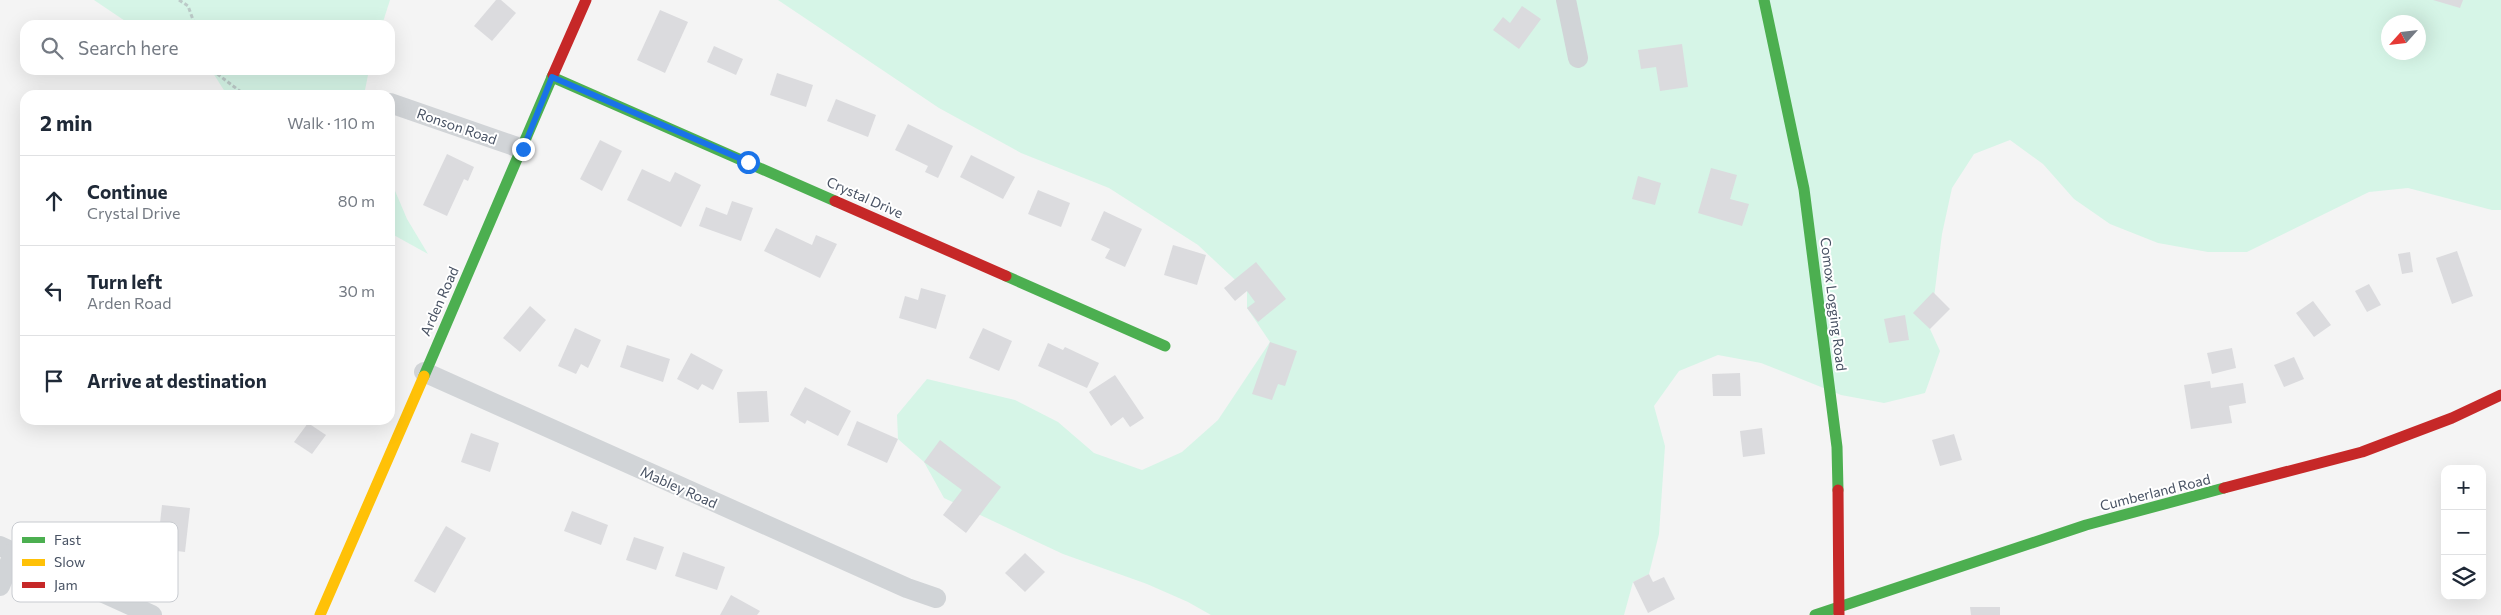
<!DOCTYPE html>
<meta charset="utf-8">
<style>
body{margin:0;font-family:Commissioner,sans-serif;background:#f6f6f7;color:#1f2937}
.controls{position:absolute;right:15px;bottom:15px;display:grid;overflow:hidden;border-radius:10px;box-shadow:0 5px 20px #0002}
.controls button{width:45px;height:45px;display:grid;place-items:center;padding:0;border:0;border-bottom:1px solid #e0e1e3;background:#fff;color:#1f2937;font:25px sans-serif}
.compass{position:absolute;left:2381px;top:15px;width:45px;height:45px;border-radius:50%;background:#fff;box-shadow:0 5px 20px #0002;rotate:243deg}
.stop{position:absolute;width:15px;height:15px;margin:-11px;border:4px solid #1a73e8;border-radius:50%;background:#fff}
.stop.end{background:#1a73e8;border-color:#fff;box-shadow:0 1px 5px #0008}
.list{margin:0;padding:0;list-style:none}
h2{display:flex;justify-content:space-between;align-items:center;height:65px;margin:0;padding:0 20px;font-size:21px}
h2 small{font-size:16px;font-weight:400;color:#747a83}
.list li{display:grid;grid-template-columns:32px 1fr auto;gap:15px;align-items:center;box-sizing:border-box;height:90px;padding:0 20px;border-top:1px solid #e0e1e3}
.list b{display:block;font-size:19px;white-space:nowrap}
.list p{margin:0;font-size:16px;white-space:nowrap;color:#747a83}
.list em{font-size:16px;font-style:normal;color:#747a83}
.icon{flex:none;width:28px;height:28px;fill:none;stroke:currentColor;stroke-width:2;stroke-linecap:round;stroke-linejoin:round}
.map{position:relative;flex:none;width:2501px;height:615px;overflow:hidden}
.search{position:absolute;background:#fff;box-shadow:0 5px 20px #0002;left:20px;top:20px;width:375px;height:55px;display:flex;align-items:center;gap:12px;box-sizing:border-box;padding:0 18px;border-radius:15px;color:#747a83;font-size:19px}
.panel{position:absolute;background:#fff;box-shadow:0 5px 20px #0002;left:20px;top:90px;width:375px;height:335px;border-radius:15px}
.map>svg:first-child{display:block}
.green{fill:#d6f5e7;fill-rule:evenodd}
.building{fill:#dbdbde}
.lines{fill:none;stroke-linecap:round;stroke-linejoin:round}
.path{stroke:#bccac8;stroke-width:3;stroke-dasharray:4 2.5;stroke-linecap:butt}
.street{stroke:#d1d4d7;stroke-width:20}
.fast{stroke:#4caf50;stroke-width:11}
.slow{stroke:#ffc107;stroke-width:11}
.jam{stroke:#c62828;stroke-width:11}
.route{stroke:#1a73e8;stroke-width:6}
.labels{text-anchor:middle;dominant-baseline:central;stroke-width:4;stroke-linejoin:round;paint-order:stroke}
.street-label{font-size:14px;fill:#485263;stroke:#fff}
.key{fill:#fff;stroke:#c8cbd0;stroke-width:1}
.key-label{font-size:14px;fill:#485263}
</style>
<div class="map">
<svg width="2501" height="615" viewBox="0 0 2501 615">
<rect width="100%" height="100%" fill="#f4f4f4"/>
<g class="green">
<path d="M94,0H390L382,25H131Z"/>
<path d="M778,0H2501V210H2492L2408,188L2369,192L2247,252H2208L2158,243L2110,224L2074,199L2043,164L2010,140L1974,154L1952,188L1942,234L1930,329L1940,351L1925,393L1884,403L1841,395L1761,363L1718,355L1679,371L1654,406L1665,446L1659,534L1649,574L1633,582L1624,615H1211L1188,602L1147,584L1063,554L944,498L924,462L898,439L897,415L927,379L1015,400L1058,422L1094,453L1142,470L1182,452L1218,420L1270,342L1247,308V291L1198,245L1109,188L1021,153L939,108ZM2388,22H2418V52H2388Z"/>
<path d="M205,70H369L364,95H227L213,73Z"/>
<path d="M390,179L407,219L428,254L390,233Z"/>
</g>
<g class="building">
<path d="M496,0H501L516,13L492,41L474,26Z"/>
<path d="M2433,0H2463L2460,8Z"/>
<path d="M1522,6L1541,19L1519,49L1493,30L1503,17L1510,23Z"/>
<path d="M660,10L688,22L665,73L637,60Z"/>
<path d="M1682,44L1688,87L1660,91L1656,67L1641,69L1638,50Z"/>
<path d="M714,46L743,59L736,75L707,62Z"/>
<path d="M777,73L813,85L806,107L770,95Z"/>
<path d="M836,99L876,115L868,137L827,121Z"/>
<path d="M908,124L953,146L938,178L925,172L928,166L895,150Z"/>
<path d="M600,140L622,151L602,191L580,179Z"/>
<path d="M447,154L474,167L468,181L464,179L447,216L423,205Z"/>
<path d="M971,155L1015,177L1003,199L960,177Z"/>
<path d="M1711,168L1737,175L1730,199L1749,204L1742,226L1698,213Z"/>
<path d="M642,169L670,182L675,172L701,185L681,227L627,200Z"/>
<path d="M1638,176L1661,183L1655,205L1632,199Z"/>
<path d="M1038,190L1070,203L1061,227L1028,214Z"/>
<path d="M732,201L753,208L741,241L699,226L706,207L727,215Z"/>
<path d="M1104,211L1142,229L1125,267L1105,258L1110,249L1091,240Z"/>
<path d="M776,228L812,245L816,235L837,244L820,278L764,251Z"/>
<path d="M1173,245L1206,255L1197,285L1164,275Z"/>
<path d="M2457,251L2473,296L2452,304L2436,258Z"/>
<path d="M2410,252L2413,272L2402,274L2398,254Z"/>
<path d="M1256,262L1286,299L1258,322L1247,308L1255,302L1247,291L1235,301L1224,288Z"/>
<path d="M2369,284L2381,305L2367,312L2355,291Z"/>
<path d="M921,288L946,295L936,329L899,318L905,296L918,300Z"/>
<path d="M1933,292L1950,309L1930,329L1913,313Z"/>
<path d="M2313,301L2331,325L2314,337L2296,313Z"/>
<path d="M530,306L546,320L520,352L503,338Z"/>
<path d="M1905,315L1909,340L1889,343L1884,319Z"/>
<path d="M575,328L601,340L588,368L581,364L576,374L558,366Z"/>
<path d="M983,328L1012,341L999,371L969,358Z"/>
<path d="M1270,342L1297,351L1285,386L1278,384L1272,400L1252,394Z"/>
<path d="M1048,343L1063,350L1065,347L1099,363L1087,388L1038,366Z"/>
<path d="M627,345L670,359L663,382L620,367Z"/>
<path d="M2232,348L2236,368L2212,374L2207,353Z"/>
<path d="M691,353L723,370L713,390L702,384L698,390L677,379Z"/>
<path d="M2294,357L2304,379L2284,387L2274,365Z"/>
<path d="M1740,373L1741,396H1713L1712,374Z"/>
<path d="M1115,375L1144,418L1130,427L1123,417L1111,426L1089,392Z"/>
<path d="M2210,381L2211,388L2243,383L2246,403L2229,406L2232,423L2191,429L2184,385Z"/>
<path d="M805,387L851,411L838,436L807,420L805,424L790,415Z"/>
<path d="M767,391L769,422L739,423L737,392Z"/>
<path d="M857,421L898,439L887,463L847,445Z"/>
<path d="M308,423L326,435L312,454L294,442Z"/>
<path d="M1762,428L1765,454L1743,457L1740,431Z"/>
<path d="M471,433L499,443L490,472L461,462Z"/>
<path d="M1954,434L1962,460L1940,466L1932,440Z"/>
<path d="M940,440L1001,487L966,533L943,515L962,490L924,462Z"/>
<path d="M162,505L190,508L185,552L145,547L147,531L159,532Z"/>
<path d="M572,511L608,525L601,545L564,531Z"/>
<path d="M446,526L466,538L435,593L414,581Z"/>
<path d="M634,537L664,547L656,570L626,560Z"/>
<path d="M683,552L725,567L717,590L675,576Z"/>
<path d="M1025,553L1045,572L1025,592L1005,573Z"/>
<path d="M1649,574L1653,582L1664,577L1675,599L1648,613L1633,582Z"/>
<path d="M731,595L760,611L757,615H720Z"/>
<path d="M1970,607H2000V615H1971Z"/>
</g>
<g class="lines">
<g class="path">
<path d="M179,0L188,6L195,25"/>
<path d="M212,70L245,95"/>
</g>
<g class="street">
<path d="M1566,0L1578,58"/>
<path d="M390,103L523,149"/>
<path d="M424,372L907,588L936,598"/>
<path d="M0,546L152,615"/>
<path d="M0,586L14,552"/>
</g>
<g class="fast">
<path d="M1764,0L1804,189L1837,447L1838,490"/>
<path d="M552,77L835,201"/>
<path d="M1006,276L1165,346"/>
<path d="M424,376L553,75"/>
<path d="M1815,615L2086,525L2224,488"/>
</g>
<path class="slow" d="M320,615L424,376"/>
<g class="jam">
<path d="M553,75L586,0"/>
<path d="M835,201L1006,276"/>
<path d="M2224,488L2362,452L2452,418L2501,395"/>
<path d="M1838,490L1839,615"/>
</g>
</g>
<g class="lines">
<path class="route" d="M523,149L552,77L748,162"/>
</g>
<g class="labels">
<g class="street-label">
<text transform="translate(457 126) rotate(19)">Ronson Road</text>
<text transform="translate(865 197) rotate(24)">Crystal Drive</text>
<text transform="translate(439 301) rotate(-66)">Arden Road</text>
<text transform="translate(1834 304) rotate(83)">Comox Logging Road</text>
<text transform="translate(679 487) rotate(24)">Mabley Road</text>
<text transform="translate(2155 492) rotate(-14)">Cumberland Road</text>
</g>
</g>
<rect x="12" y="522" width="166" height="80" rx="8" class="key"/>
<rect x="22" y="537" width="23" height="6" fill="#4caf50"/>
<rect x="22" y="559" width="23" height="7" fill="#ffc107"/>
<rect x="22" y="582" width="23" height="6" fill="#c62828"/>
<g class="key-label">
<text x="54" y="545">Fast</text>
<text x="54" y="567">Slow</text>
<text x="54" y="590">Jam</text>
</g>
</svg>
<div class="controls">
<button>+</button>
<button>−</button>
<button><svg class="icon" aria-label="layers" viewBox="0 0 24 24"><path d="M12 4l9 5-9 5-9-5zM3 14l9 5 9-5"/></svg></button>
</div>
<svg class="compass" viewBox="-18 -18 36 36"><path d="M0-13l5 13h-10z" fill="#e53935"/><path d="M0 13l5-13h-10z" fill="#747a83"/></svg>
<div class="stop" style="left:748px;top:162px"></div>
<div class="stop end" style="left:523px;top:149px"></div>
<div class="search"><svg class="icon" aria-label="search" viewBox="0 0 24 24"><circle cx="10" cy="10" r="6"/><path d="M15 15l6 6"/></svg>Search here</div>
<section class="panel">
<h2>2 min<small>Walk · 110 m</small></h2>
<ul class="list">
<li><svg class="icon" aria-label="ahead" viewBox="0 0 24 24"><path d="M12 20V5M6 11l6-6 6 6"/></svg><div><b>Continue</b><p>Crystal Drive</p></div><em>80 m</em></li>
<li><svg class="icon" aria-label="left" viewBox="0 0 24 24"><path d="M17 20v-9H6M10 6l-5 5 5 5"/></svg><div><b>Turn left</b><p>Arden Road</p></div><em>30 m</em></li>
<li><svg class="icon" aria-label="arrive" viewBox="0 0 24 24"><path d="M6 21V4h12l-3 4 3 4H6"/></svg><div><b>Arrive at destination</b></div></li>
</ul>
</section>
</div>
